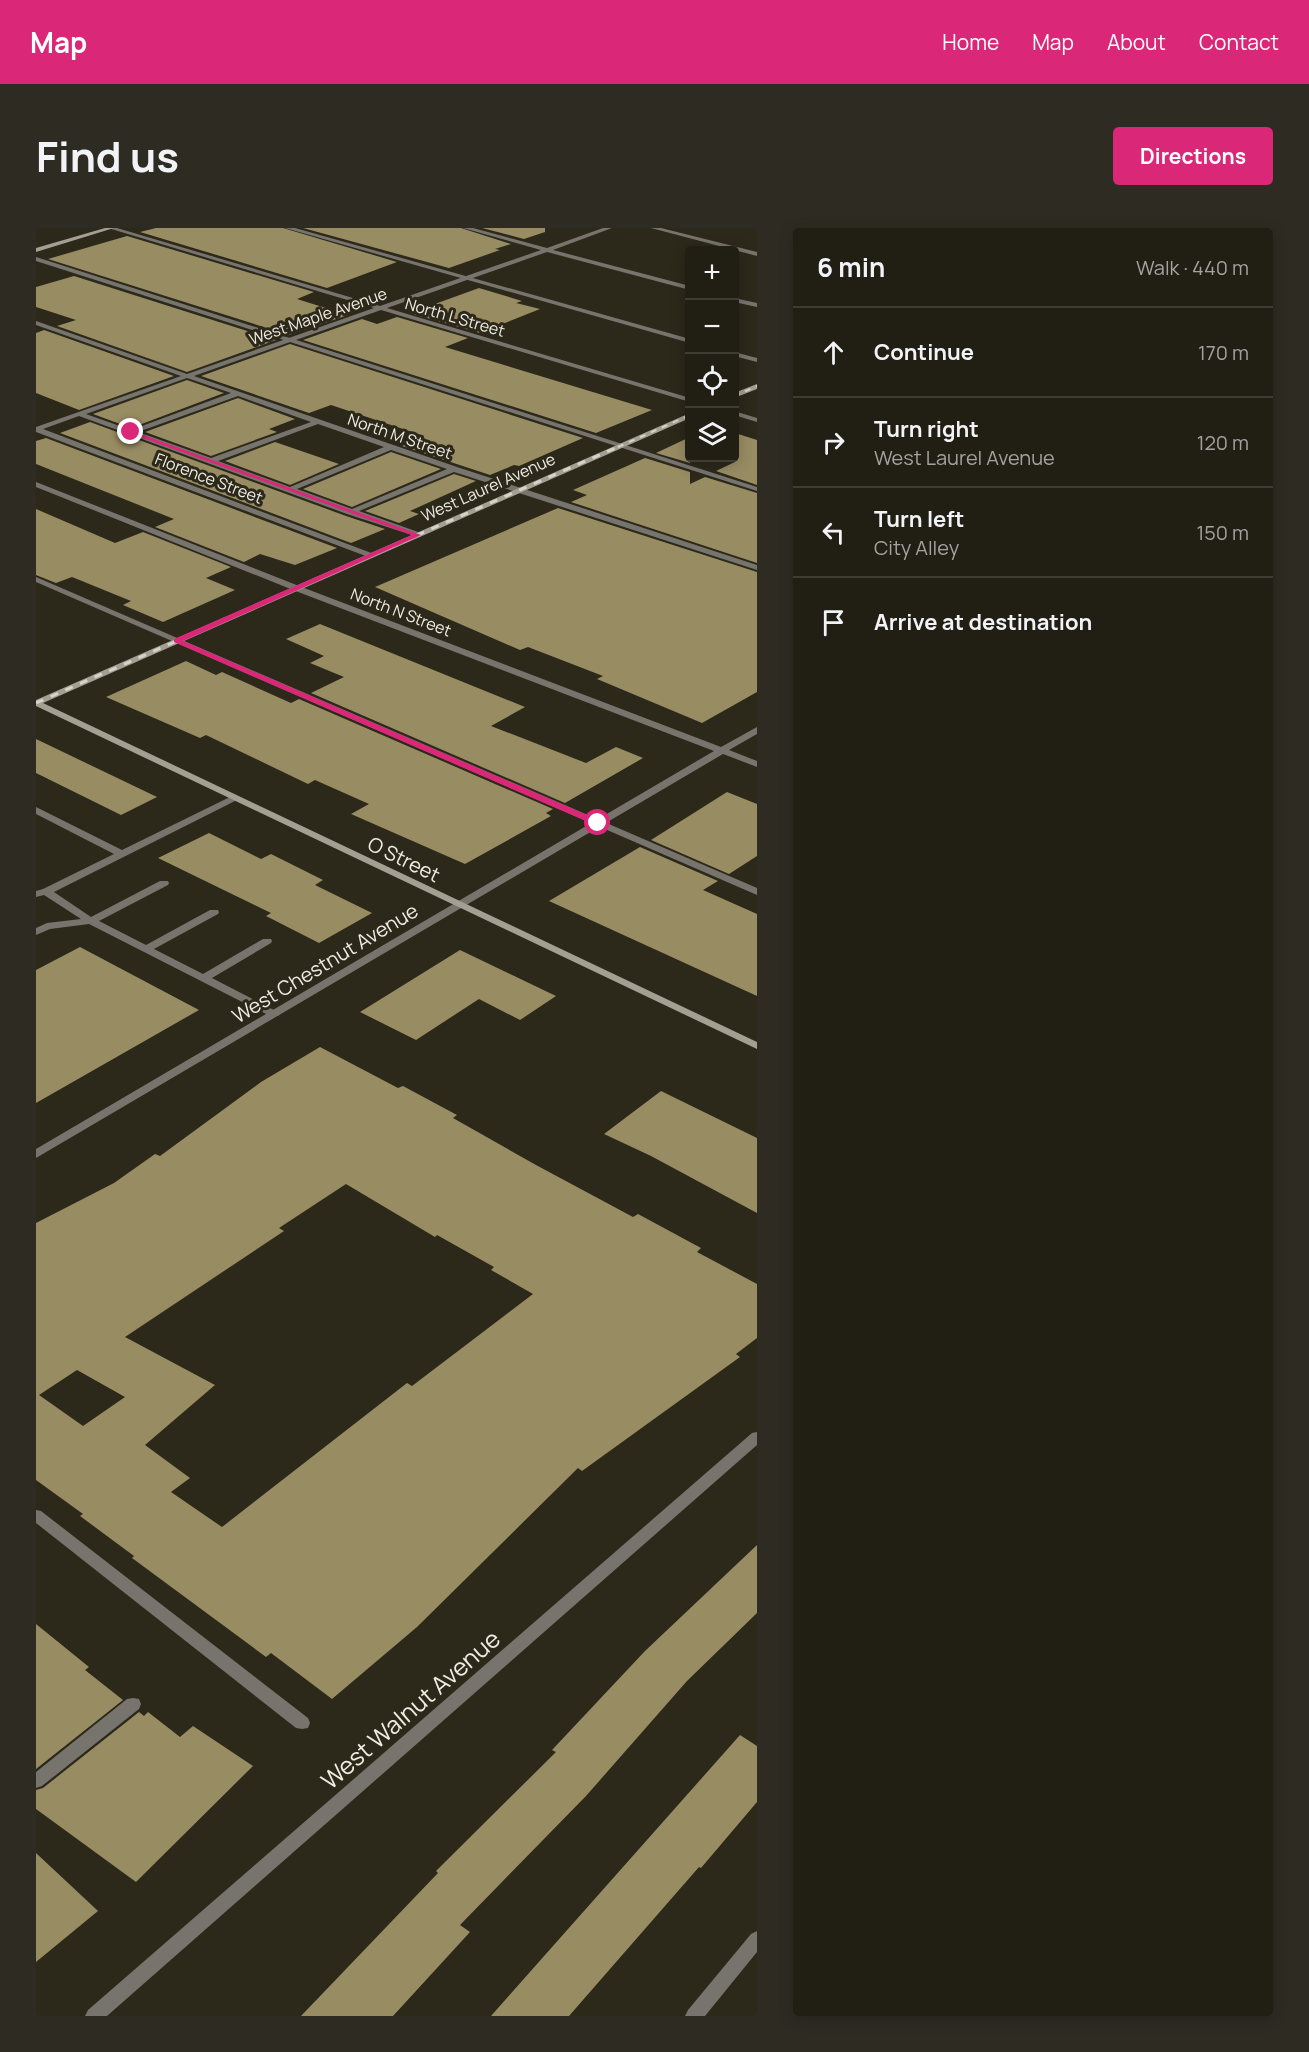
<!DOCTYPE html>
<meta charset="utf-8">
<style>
body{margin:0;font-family:Manrope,sans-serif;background:#2d2b22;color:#f1f3f6}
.controls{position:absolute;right:18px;top:18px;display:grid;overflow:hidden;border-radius:6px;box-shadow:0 3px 15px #0003}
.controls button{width:54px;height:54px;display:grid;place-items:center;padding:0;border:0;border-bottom:2px solid #3e3c34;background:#211e14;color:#f1f3f6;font:30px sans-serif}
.stop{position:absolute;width:18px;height:18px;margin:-14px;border:4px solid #db2777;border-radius:50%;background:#fff}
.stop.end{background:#db2777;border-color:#fff;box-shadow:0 2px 6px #0008}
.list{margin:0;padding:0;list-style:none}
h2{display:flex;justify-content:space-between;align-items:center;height:78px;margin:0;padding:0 24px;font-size:26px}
h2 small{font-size:20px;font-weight:400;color:#a2a2a0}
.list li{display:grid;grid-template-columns:39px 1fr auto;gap:18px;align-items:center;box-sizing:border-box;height:90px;padding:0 24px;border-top:2px solid #3e3c34}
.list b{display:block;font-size:22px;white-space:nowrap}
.list p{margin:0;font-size:20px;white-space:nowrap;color:#a2a2a0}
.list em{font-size:20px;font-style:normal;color:#a2a2a0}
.icon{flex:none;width:33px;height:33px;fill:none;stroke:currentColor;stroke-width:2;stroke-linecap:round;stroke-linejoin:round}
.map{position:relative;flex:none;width:721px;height:1788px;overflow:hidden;border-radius:6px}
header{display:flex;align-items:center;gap:36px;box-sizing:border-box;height:84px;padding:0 30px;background:#db2777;color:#fff}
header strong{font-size:28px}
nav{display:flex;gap:33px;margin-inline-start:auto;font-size:21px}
.intro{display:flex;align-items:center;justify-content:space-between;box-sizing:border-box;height:144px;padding:0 36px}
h1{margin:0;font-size:42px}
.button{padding:15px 27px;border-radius:6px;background:#db2777;color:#fff;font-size:21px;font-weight:700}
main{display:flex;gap:36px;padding:0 36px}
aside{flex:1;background:#211e14;border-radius:6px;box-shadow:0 3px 15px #0003}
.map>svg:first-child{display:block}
.building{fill:#988c63;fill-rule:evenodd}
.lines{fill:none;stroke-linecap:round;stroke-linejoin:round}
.lane{fill:#76746d;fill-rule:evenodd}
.street{fill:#76746d;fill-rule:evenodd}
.secondary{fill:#a29f93;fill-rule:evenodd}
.rail-far1{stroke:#d6d4ca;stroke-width:2;stroke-dasharray:6 6;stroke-linecap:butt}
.rail{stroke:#d6d4ca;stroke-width:3;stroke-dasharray:8 8;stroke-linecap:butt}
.route{fill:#db2777}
.labels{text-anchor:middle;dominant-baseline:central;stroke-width:6;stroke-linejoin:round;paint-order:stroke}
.far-street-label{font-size:16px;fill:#eeece3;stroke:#2c281a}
.street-label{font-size:20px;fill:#eeece3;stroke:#2c281a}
.near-street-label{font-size:24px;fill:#eeece3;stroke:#2c281a}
</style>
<header>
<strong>Map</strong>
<nav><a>Home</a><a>Map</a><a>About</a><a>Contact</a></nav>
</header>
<div class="intro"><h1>Find us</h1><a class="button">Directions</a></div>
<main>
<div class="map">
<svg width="721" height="1788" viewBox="0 0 721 1788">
<rect width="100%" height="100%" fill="#2c281a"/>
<g class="building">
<path d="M120,0H247L361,34L291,60L104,4Z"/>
<path d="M267,0H425L475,16L459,21L464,22L413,40Z"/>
<path d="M446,0H509V4L488,11Z"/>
<path d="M91,8L278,64L261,71L312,87L253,107L12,31Z"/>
<path d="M38,48L240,112L151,144L21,98L40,92L0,79V59Z"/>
<path d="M443,60L486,73L480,75L504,81L444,105L374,85Z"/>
<path d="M361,89L432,110L409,119L616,182L560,205L267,112L326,91L341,96Z"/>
<path d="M8,102L138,148L43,182L0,165V105Z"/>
<path d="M254,116L547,210L483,238L478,237L454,247L366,218L388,208L295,177L273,185L165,148Z"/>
<path d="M151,152L188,165L95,200L57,186Z"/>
<path d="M202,170L259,191L233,201L241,204L175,228L109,204Z"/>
<path d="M54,194L310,288L349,301L315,315L24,205Z"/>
<path d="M699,205L721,212V257L680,243L699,234Z"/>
<path d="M654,209V235L620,225Z"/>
<path d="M10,210L301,320L259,337L224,326L208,334L119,299L138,291L0,236V213Z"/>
<path d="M239,214L303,236L254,257L189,233Z"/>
<path d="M355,224L405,241L316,279L267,261Z"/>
<path d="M609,230L654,244V256L669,249L721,265V335L535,274L551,267L537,262Z"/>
<path d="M418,246L440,253L374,283L383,286L363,295L329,283Z"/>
<path d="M522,280L721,344V464L666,495L561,451L567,448L492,419L484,422L339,359Z"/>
<path d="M0,281L79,315L107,304L195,339L170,350L199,362L127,394L87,377L95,373L36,349L20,355L0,347Z"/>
<path d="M284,396L489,479L455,498L550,535L580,519L607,530L529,575L275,465L308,449L274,435L288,428L250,411Z"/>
<path d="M150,433L180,447L186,444L255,475L263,471L517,581L510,585L515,588L429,636L315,586L333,576L279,552L272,556L170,507L164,510L70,469Z"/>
<path d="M0,511L121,569L85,587L0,545Z"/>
<path d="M691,564L721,576V628L693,646L615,612Z"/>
<path d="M173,605L225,631L235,626L287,652L279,657L336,685L283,715L230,688L235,685L122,630Z"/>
<path d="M604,619L682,653L667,662L721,686V768L513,673Z"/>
<path d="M44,719L163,782L0,875V742Z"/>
<path d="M424,722L520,768L484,792L443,771L380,812L324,784Z"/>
<path d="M284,819L362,860L367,858L421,887L417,890L500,937L597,989L602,986L665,1020L661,1024L721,1056V1110L700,1126L704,1129L546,1243L542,1240L381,1399L296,1471L235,1425L230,1429L96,1330L98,1328L44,1288L47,1286L0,1252V995L78,955L119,926L124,928L225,854ZM310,956L399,1009L401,1007L458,1039L455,1042L497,1066L376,1158L371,1155L186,1299L135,1264L154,1250L109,1217L179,1157L89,1109L248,1003L243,1000ZM41,1142L89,1169L47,1198L3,1167Z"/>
<path d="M625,863L721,910V985L615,928L568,906Z"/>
<path d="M721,1317V1385L651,1453L550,1568L424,1697L434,1704L357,1788H265L402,1645L400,1643L520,1524L516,1522L609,1423Z"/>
<path d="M0,1396L53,1439L49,1442L87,1472L0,1541Z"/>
<path d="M103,1484L108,1488L112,1484L144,1509L157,1498L217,1538L100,1654L0,1581V1562L7,1560Z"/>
<path d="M704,1507L721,1518V1574L665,1640L663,1639L533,1788H455Z"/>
<path d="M0,1625L62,1683L0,1734Z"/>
</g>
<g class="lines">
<g class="lane">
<path d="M249,0H259L654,111V115Z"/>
<path d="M615,0H625L721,24V28Z"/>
<path d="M0,29L721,259V263L0,33Z"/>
<path d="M698,124L721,130V134L698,128Z"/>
<path d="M0,349L721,660V667L0,354Z"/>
<path d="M198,567L201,568V572L18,664L55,689L124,653H132L133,655L132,657L63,693L110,717L174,682H182L183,684L182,686L118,721L167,746L227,711H235L236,713L235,715L176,750L242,784L244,786L242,788H234L53,696L14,701L0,707V700L11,695L45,691L8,667L0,669V663L7,661L78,626L0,586V579L86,622Z"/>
<path d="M0,1282L5,1283L272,1490L274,1495L272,1500L266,1501L260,1500L0,1295Z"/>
<path d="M97,1470L103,1471L105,1476L103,1481L6,1558L0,1560V1544L91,1471Z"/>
</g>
<g class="street">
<path d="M72,0H81L344,78L505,22L427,0H437L511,20L567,0H576L517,22L654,58V62L511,24L351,80L654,170V174L345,82L158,148L421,239L721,337V342L418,244L323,283L385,305V309H382L311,286L43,188L7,201L338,326L339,328L335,330L0,204V199L145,148L0,97V93L151,146L338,80ZM151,150L195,165L95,202L50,186ZM202,168L275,194L175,230L102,204ZM282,196L348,219L254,259L182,233ZM355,222L411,241L316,281L261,261Z"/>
<path d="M698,70L721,75V79L698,74Z"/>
<path d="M698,183L721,190V194L698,187Z"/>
<path d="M0,254L263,358L685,519L721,499V506L693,522L721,533V539L687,526L0,930V921L678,523L257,362L0,259Z"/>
<path d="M721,1204V1217L71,1788H49L52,1782L716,1205Z"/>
<path d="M721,1703V1724L669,1788H649L652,1782L715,1706Z"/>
</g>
<g class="secondary">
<path d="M69,0H78L0,24V20Z"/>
<path d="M721,156V161L698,170V165Z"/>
<path d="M654,185V190L7,475L721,814V821L0,478V472Z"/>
</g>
<g class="rail-far1">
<path d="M698,168L721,158"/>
<path d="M582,219L654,187"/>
</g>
<path class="rail" d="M0,475L586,217"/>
</g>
<path class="route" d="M93,202L385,307L147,413L565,593V597H559L138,414V411L376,307L93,205Z"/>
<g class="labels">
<g class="far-street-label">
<text transform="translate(282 88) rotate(-19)">West Maple Avenue</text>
<text transform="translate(419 89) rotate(16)">North L Street</text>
<text transform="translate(364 208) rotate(19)">North M Street</text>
<text transform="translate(173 250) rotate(21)">Florence Street</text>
<text transform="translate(452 259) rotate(-24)">West Laurel Avenue</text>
<text transform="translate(365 384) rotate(21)">North N Street</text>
</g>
<g class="street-label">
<text transform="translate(368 631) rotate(26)">O Street</text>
<text transform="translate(289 735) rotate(-31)">West Chestnut Avenue</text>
</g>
<g class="near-street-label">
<text transform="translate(374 1481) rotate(-41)">West Walnut Avenue</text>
</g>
</g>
</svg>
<div class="controls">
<button>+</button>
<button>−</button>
<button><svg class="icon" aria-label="locate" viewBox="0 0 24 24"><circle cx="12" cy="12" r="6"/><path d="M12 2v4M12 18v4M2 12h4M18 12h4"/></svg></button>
<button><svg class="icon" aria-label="layers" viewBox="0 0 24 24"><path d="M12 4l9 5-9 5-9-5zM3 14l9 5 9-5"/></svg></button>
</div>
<div class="stop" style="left:562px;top:595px"></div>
<div class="stop end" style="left:95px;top:204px"></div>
</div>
<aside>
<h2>6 min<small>Walk · 440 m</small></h2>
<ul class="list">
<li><svg class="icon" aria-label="ahead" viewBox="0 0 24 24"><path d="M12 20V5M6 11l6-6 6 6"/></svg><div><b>Continue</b></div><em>170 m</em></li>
<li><svg class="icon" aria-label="right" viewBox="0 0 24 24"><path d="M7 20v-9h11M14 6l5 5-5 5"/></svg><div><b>Turn right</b><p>West Laurel Avenue</p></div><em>120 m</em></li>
<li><svg class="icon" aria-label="left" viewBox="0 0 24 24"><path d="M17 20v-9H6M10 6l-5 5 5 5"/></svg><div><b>Turn left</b><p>City Alley</p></div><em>150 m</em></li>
<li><svg class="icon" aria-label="arrive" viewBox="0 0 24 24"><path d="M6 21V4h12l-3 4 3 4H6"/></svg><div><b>Arrive at destination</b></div></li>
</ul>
</aside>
</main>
